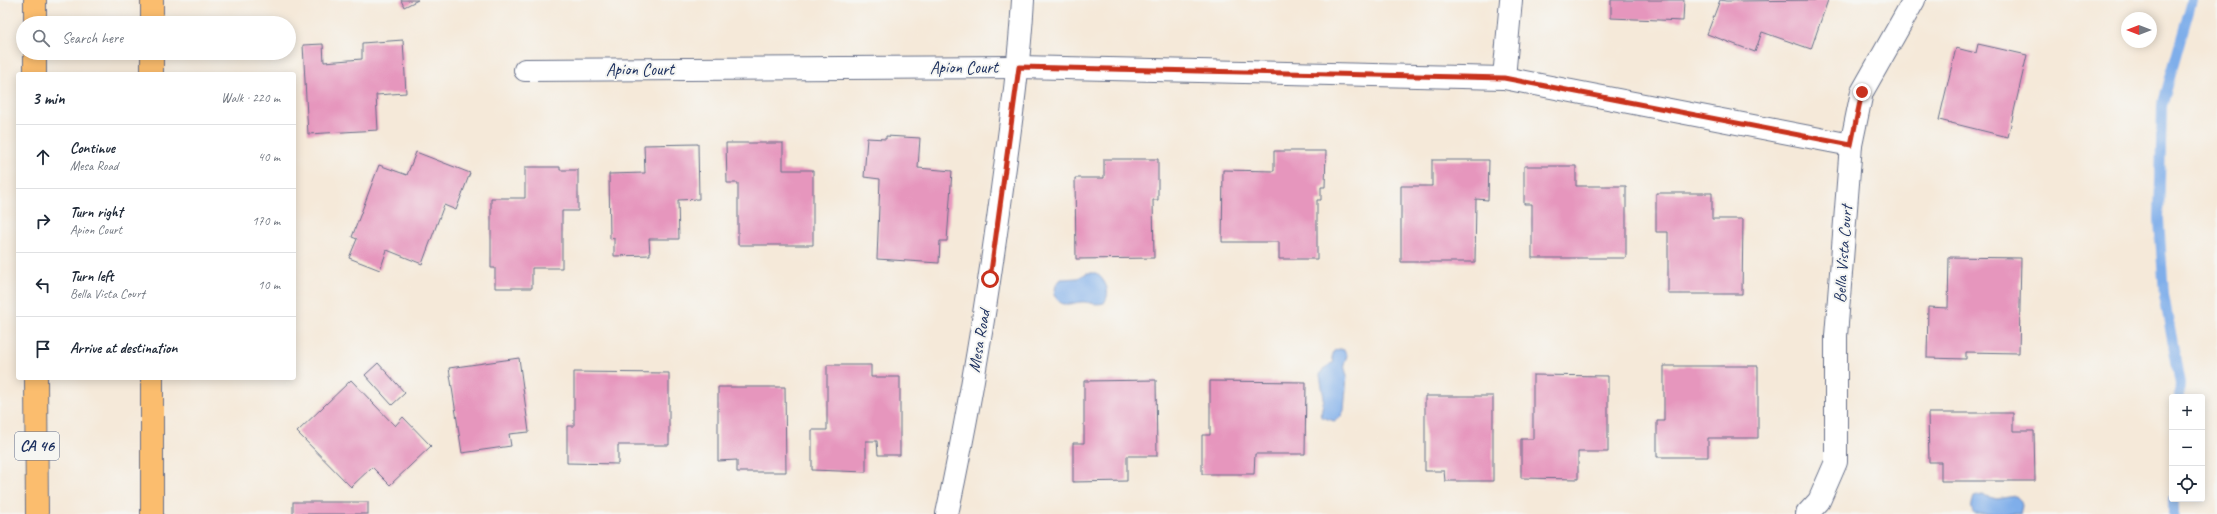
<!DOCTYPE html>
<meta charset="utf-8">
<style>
body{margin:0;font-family:Caveat,sans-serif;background:#f6f6f7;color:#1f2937}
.controls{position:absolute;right:12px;bottom:12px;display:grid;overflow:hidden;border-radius:4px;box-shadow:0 2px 10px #0003}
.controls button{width:36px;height:36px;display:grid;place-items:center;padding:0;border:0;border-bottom:1px solid #e0e1e3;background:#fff;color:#1f2937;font:20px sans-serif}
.compass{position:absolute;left:2121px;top:12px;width:36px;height:36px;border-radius:50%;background:#fff;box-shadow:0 2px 10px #0003;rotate:270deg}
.stop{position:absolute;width:12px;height:12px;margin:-9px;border:3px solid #c8321e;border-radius:50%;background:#fff}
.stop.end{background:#c8321e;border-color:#fff;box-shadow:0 1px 4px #0008}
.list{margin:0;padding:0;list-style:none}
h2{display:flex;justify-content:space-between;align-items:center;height:52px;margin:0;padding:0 16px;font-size:17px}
h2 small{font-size:13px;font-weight:400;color:#747a83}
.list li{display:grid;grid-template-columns:26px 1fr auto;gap:12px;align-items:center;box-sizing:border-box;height:64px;padding:0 16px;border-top:1px solid #e0e1e3}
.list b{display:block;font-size:15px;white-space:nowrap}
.list p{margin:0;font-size:13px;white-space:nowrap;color:#747a83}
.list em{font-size:13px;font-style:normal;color:#747a83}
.icon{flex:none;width:22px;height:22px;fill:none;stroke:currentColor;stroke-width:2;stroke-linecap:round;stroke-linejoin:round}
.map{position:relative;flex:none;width:2217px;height:514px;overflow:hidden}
.search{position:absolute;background:#fff;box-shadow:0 2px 10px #0003;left:16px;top:16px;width:280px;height:44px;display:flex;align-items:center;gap:10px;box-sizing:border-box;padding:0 14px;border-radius:22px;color:#747a83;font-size:15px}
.panel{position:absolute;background:#fff;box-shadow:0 2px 10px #0003;left:16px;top:72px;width:280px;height:308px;border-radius:4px}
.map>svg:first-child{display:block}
.water{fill:#7faeea;stroke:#4d6ea4}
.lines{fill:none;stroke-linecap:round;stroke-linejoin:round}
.stream{stroke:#7faeea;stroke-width:10}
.building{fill:#e696bd}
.street-casing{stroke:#677089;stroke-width:24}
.highway-casing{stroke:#677089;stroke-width:24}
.street{stroke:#fff;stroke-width:22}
.highway{stroke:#fbbd6e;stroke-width:22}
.route{stroke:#c8321e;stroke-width:5}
.labels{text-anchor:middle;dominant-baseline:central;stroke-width:4;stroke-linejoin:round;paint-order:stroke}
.shield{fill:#f6f6f2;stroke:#5d6b8a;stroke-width:1}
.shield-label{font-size:16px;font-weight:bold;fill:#1b2f5e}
.street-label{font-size:17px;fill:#1b2f5e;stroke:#f6f6f2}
</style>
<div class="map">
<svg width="2217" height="514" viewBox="0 0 2217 514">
<rect width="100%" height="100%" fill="#f6f6f2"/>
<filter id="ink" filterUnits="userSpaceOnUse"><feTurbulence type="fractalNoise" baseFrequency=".025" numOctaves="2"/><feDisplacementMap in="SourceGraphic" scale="8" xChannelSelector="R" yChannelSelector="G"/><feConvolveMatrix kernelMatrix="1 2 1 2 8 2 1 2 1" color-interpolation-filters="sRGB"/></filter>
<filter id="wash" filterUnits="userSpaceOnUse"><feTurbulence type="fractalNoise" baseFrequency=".012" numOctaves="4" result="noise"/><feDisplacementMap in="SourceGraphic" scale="16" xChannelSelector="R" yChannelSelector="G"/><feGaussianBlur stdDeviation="0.9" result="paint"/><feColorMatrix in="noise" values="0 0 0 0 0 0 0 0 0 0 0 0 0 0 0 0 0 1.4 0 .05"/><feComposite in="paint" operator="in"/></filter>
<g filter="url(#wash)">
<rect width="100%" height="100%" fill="#f5e9d9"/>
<g class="water">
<path d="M1087,273H1096C1105,280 1112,292 1104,303C1096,305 1092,303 1085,302C1070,301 1065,312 1054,295L1056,285L1061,279L1078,278Z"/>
<path d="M1339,349L1344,350L1347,355L1344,365L1347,376L1344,410L1341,417L1334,421L1322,417L1321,413L1324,398L1320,375L1323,369L1334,362L1332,357L1334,351Z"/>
<path d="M1981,495L1997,499L2016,496L2021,501L2022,506L2020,514H1974C1970,508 1972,504 1974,497Z"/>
</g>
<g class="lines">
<g class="stream">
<path d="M2179,397L2180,384L2164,295L2159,219L2162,106L2192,0"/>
<path d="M2173,514V499"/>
</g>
</g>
<g id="blocks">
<g class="building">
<path d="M401,0H418L404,7Z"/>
<path d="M1611,0H1684L1683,21L1611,18Z"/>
<path d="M1720,0L1726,1L1828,0L1811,49L1762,32L1755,52L1707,34Z"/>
<path d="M403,40L406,93L376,95L378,130L308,134L303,45L323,44L324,62L362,59V43Z"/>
<path d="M1978,44L2027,55L2008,137L1939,120L1956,48L1976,53Z"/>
<path d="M886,136L920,138L918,168L952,171L947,241H940L939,263L877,259L880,179L864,177L867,138L886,139Z"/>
<path d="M726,143H783V170H813V245H738V183H727Z"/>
<path d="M698,144L699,199L678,200L679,239H649L650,255L614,256V238L610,239L609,174L645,173L644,145Z"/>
<path d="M1274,151H1326L1325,187H1321V200H1317V259H1279V242H1222L1223,170L1274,171Z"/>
<path d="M416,152L470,173L456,210L444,205L422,264L387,250L380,270L349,258L357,239L352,237L379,165L407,175Z"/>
<path d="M1104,159H1158V200H1153L1154,258L1076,259L1075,178H1104Z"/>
<path d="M1432,160H1489L1488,200L1476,199L1475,262H1401V186H1432Z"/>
<path d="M1524,166H1576V186H1626V258H1532V204H1524Z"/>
<path d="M525,167H560V170H578V211H562V268H532V288H495V268H491V198H525Z"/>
<path d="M1656,193H1712V219H1743L1742,294H1668V232H1656Z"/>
<path d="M1949,257L2021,258L2019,353L1966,352V359L1927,358L1928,307L1948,308Z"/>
<path d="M519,358L529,432L509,434L511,446L462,453L449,368Z"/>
<path d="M378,363L405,393L392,405L365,375Z"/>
<path d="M827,365H871V377H900V455H878L877,441H866V472L812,470V430H827Z"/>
<path d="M1664,366H1758V438H1708V457H1657V421H1664Z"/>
<path d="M574,372L669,373V445H618V464L567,463V426H574Z"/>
<path d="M1533,375L1608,376V452H1578V479L1521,478V439H1533Z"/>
<path d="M351,380L395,426L403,417L431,446L390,485L372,467L351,487L297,432Z"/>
<path d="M1156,380L1157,456H1127V481L1073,482V443H1084V381Z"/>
<path d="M1210,381L1306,382L1305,454H1255L1254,474H1202V435H1210Z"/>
<path d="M718,387H785L786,472H737V460L718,461Z"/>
<path d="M1425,396H1493V481H1445L1444,471H1425Z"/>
<path d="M1928,413H2013V431H2034L2035,481H1941V462H1929Z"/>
<rect x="293" y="502" width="75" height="12"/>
</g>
</g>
</g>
<g filter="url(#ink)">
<use href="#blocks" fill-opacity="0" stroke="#677089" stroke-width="1"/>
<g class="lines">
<defs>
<g id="street">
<path d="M525,70L1019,67L1504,78L1851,145"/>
<path d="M1504,78L1511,0"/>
<path d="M947,514C969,412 986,308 1000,204C1009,136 1019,69 1023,0"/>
<path d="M1807,514L1819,501L1836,462V336L1851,145L1862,92L1914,0"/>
</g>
<g id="highway">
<path d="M35,0V23"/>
<path d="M152,0V23"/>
<path d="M35,53V74"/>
<path d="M152,53V74"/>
<path d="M36,378L37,514"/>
<path d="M152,378V514"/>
</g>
</defs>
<use href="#street" class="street-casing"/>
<use href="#highway" class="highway-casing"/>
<use href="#street" class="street"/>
<use href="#highway" class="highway"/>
</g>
</g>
<g class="lines" filter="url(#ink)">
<path class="route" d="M990,279L1019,67L1504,78L1851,145L1862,92"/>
</g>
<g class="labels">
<rect class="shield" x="15" y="432" width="44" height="28" rx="3"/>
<g class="shield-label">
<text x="37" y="446">CA 46</text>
</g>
<g class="street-label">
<text x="964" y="67">Apion Court</text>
<text x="640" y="69">Apion Court</text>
<text transform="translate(1843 254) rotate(-86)">Bella Vista Court</text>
<text transform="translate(979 341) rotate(-80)">Mesa Road</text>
</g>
</g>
</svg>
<div class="controls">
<button>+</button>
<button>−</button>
<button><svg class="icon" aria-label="locate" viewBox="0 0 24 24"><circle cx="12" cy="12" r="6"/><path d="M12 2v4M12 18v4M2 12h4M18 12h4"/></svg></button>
</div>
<svg class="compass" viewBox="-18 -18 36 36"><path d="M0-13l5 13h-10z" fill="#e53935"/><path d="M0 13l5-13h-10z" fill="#747a83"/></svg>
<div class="stop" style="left:990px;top:279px"></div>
<div class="stop end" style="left:1862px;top:92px"></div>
<div class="search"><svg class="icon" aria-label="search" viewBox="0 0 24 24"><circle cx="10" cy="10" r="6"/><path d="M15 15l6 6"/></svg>Search here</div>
<section class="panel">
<h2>3 min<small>Walk · 220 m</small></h2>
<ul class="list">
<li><svg class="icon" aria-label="ahead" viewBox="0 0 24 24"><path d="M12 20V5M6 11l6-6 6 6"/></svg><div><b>Continue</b><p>Mesa Road</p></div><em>40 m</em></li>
<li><svg class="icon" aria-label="right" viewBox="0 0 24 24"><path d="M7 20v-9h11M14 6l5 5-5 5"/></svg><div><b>Turn right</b><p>Apion Court</p></div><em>170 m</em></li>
<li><svg class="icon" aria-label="left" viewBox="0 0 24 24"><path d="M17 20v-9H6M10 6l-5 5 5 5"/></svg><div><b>Turn left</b><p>Bella Vista Court</p></div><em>10 m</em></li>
<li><svg class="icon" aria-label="arrive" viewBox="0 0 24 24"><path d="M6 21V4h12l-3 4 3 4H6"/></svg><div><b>Arrive at destination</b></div></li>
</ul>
</section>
</div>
